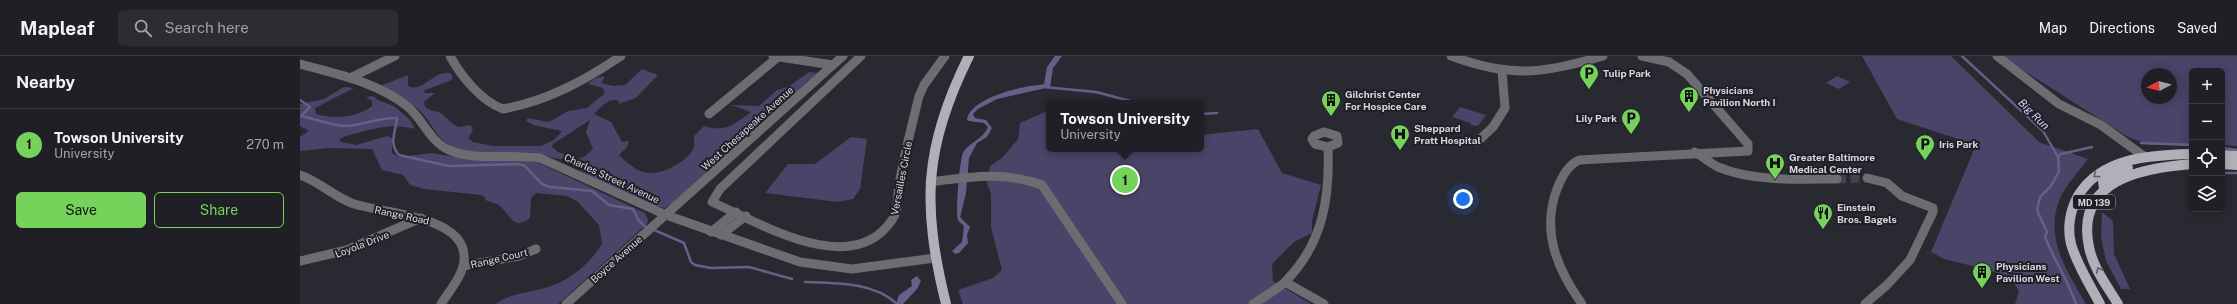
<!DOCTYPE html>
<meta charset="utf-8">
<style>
body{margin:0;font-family:"Public Sans",sans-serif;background:#2c2c32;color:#f1f3f6}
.controls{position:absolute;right:12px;top:12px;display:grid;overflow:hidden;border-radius:6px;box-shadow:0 2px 10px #0003}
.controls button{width:36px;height:36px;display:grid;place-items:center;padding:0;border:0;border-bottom:1px solid #3c3d42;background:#1f1f25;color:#f1f3f6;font:20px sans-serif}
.compass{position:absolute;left:1841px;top:12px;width:36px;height:36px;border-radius:50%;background:#1f1f25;box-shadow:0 2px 10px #0003;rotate:263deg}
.you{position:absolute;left:1163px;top:143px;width:14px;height:14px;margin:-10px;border:3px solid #fff;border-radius:50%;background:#1a73e8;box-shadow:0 0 0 6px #1a73e833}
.badge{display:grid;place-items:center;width:26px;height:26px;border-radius:50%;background:#75d25b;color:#111;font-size:13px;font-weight:700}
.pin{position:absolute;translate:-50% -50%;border:2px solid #fff;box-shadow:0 1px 4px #0006}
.popup{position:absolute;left:746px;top:44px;width:158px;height:52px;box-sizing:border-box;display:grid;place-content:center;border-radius:6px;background:#1f1f25;filter:drop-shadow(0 1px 3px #0005);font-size:13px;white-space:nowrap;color:#a1a2a7}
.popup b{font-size:15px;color:#f1f3f6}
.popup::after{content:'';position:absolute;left:50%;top:100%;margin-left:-8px;border:8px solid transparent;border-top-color:#1f1f25}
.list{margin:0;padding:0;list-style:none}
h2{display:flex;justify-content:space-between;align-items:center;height:52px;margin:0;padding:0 16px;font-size:17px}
h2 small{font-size:13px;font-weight:400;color:#a1a2a7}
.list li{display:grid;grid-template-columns:26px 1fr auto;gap:12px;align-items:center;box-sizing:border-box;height:72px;padding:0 16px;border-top:1px solid #3c3d42}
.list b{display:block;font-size:15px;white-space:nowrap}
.list p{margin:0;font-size:13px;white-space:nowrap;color:#a1a2a7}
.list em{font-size:13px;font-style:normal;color:#a1a2a7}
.actions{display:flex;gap:8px;padding:12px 16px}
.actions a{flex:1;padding:9px 0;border:1px solid #75d25b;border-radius:6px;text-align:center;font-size:14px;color:#75d25b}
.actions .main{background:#75d25b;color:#111}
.icon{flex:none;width:22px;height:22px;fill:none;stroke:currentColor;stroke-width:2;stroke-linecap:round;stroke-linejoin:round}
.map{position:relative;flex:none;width:1937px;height:248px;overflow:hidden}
header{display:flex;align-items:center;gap:24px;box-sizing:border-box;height:56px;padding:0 20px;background:#1f1f25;border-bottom:1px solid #3c3d42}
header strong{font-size:19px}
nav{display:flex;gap:22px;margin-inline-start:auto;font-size:14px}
.search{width:280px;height:36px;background:#2c2c32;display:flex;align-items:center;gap:10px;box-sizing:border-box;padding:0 14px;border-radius:6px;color:#a1a2a7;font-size:15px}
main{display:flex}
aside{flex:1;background:#1f1f25}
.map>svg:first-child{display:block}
.green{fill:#494468;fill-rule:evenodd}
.water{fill:#656088}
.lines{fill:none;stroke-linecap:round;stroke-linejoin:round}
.stream{stroke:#656088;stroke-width:2.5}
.minor-tunnel{stroke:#43434b;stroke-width:9;stroke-dasharray:9 4.5;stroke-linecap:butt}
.minor{stroke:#6d6d71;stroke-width:9}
.major{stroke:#b1b0b9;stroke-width:10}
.oneway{stroke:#616069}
.labels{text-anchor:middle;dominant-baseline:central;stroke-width:4;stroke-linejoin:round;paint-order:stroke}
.shield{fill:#201f27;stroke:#a2a0a7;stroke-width:1}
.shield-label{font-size:9px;font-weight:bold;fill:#d9d8de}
.poi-label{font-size:10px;font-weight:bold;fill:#d9d8de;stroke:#201f27;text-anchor:start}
.street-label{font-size:10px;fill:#d9d8de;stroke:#201f27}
.water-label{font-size:11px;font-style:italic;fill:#d9d6fe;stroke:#201f27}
</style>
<header>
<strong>Mapleaf</strong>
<div class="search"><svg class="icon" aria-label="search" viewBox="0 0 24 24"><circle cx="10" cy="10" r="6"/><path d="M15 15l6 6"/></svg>Search here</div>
<nav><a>Map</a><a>Directions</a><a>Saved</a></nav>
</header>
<main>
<aside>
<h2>Nearby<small></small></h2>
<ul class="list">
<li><span class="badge">1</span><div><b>Towson University</b><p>University</p></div><em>270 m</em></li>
</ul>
<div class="actions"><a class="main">Save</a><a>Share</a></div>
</aside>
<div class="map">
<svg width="1937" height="248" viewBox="0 0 1937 248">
<rect width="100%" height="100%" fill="#292931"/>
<g class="green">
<path d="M1562,0H1651L1739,86L1788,103C1780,115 1767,127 1761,140C1743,181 1766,213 1786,248H1715L1719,235L1710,221L1685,213L1644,203L1631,196L1676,89L1597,63Z"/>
<path d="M1701,0H1937V90L1922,89V15H1892V88L1851,89L1828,81ZM1847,18H1871V42H1847Z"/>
<path d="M342,13L358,19L336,42L318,48L319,45C310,40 300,52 294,58L311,66L322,86L329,85L327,91L319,99C326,106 337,116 348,117C362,119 388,105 393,93C395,90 394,84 394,80L404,70C424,77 435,68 451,56L431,49L459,50L477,34L488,31L509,16L517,17L376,145L365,152L355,150L288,119L269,107L285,100L293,93L286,76L290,64L253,88L252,91L258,96L267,99L262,103C257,104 237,96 227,96C202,95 172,101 149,89C136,81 131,66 121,56C109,45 95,36 80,30L108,19V30C123,38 136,11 152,18V24L125,34L124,37H135L124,46C125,57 136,53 142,58C148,63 152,68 158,71L171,69L173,75L168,82L173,86L193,90H241L254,84L262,75L233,69L226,65L228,62L247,66L253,64L268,55L287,52L305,37L303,32L288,28C293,23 299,20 305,21L301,27L313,30L325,29Z"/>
<path d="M1537,20L1550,26L1539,33L1526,27Z"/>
<path d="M44,31L54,32L15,52L16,58C33,63 57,62 72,50V45L66,41L73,40L78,44L94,50L110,64L115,73C89,66 71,74 46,80L39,83L41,86L56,89L87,80L92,82V97L99,101L132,97L172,104L224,103L239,107L345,157L348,164L347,168L258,248H195C210,238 224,237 241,233C267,227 288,210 302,188L299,169L278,146L267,140L236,137L231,142L230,162C214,175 210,159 200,150C196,147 190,146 185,144V141L181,139L125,133L110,129L103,119L82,114L72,93L29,92L0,95V81L9,75L0,70V48L24,43Z"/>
<path d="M1160,51L1186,59L1178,70L1170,69L1171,67L1152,61Z"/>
<path d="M745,56L749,57V93H901V79L958,73L982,117L1021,129L1012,165V177L994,186L972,208L973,225L1011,248H663L658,234L693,222L702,214L691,171V137L687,128L690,110L703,101L718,83L720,67Z"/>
<path d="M551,81L567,83L560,133L553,143L538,146L465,137L488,108H515Z"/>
<path d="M1802,156L1813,165L1814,198L1830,233H1821L1806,205L1801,181Z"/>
</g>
<g class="water">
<path d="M755,0H762L753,12L750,31L697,43L678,53L673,58L675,62L686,64L692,72L687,81L677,87L669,102L666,137L660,161L670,171L667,179L668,187L659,197L655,198L652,195L662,186L664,170C662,168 659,166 658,164C655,158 660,101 663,97C670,85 683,84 688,71L684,67L669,65L667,64C669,45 709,34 725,31C731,29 738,30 744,28L747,11Z"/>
<path d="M617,220L621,225L617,233L603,248H596L599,239L612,230L611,224Z"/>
</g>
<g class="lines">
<g class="stream">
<path d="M1662,0L1743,75L1758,101L1759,115L1751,130L1740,141L1737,154L1747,176L1745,181C1754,204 1768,224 1776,248"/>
<path d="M744,31L796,36L838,47"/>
<path d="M0,44L10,51L1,60C16,63 32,70 47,70C64,69 80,61 97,62C96,76 88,87 99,99L149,110L218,108L225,110L242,128L250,131L292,135L309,149L333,153L339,165L347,172"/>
<path d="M901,58L917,57"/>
<path d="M1841,87L1892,89"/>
<path d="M1922,92L1937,94"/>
<path d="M1758,101L1761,98L1792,91"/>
<path d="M1922,117H1937"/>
<path d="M352,173L384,187L391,206L395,209L411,212L449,211L492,223"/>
<path d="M505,226C536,227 573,226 597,248"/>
</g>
<path class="minor-tunnel" d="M1537,123L1567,122"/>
<g class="minor">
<path d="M150,0C161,20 181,45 203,53C247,45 284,25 321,0"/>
<path d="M473,0L533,9"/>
<path d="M561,0L420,133L412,146C460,167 552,224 592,164C599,154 597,141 599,129C604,99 612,69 619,40L624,29L645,0"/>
<path d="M1151,0C1211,22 1243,18 1303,0"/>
<path d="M1697,0L1759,48L1801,69L1845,101"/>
<path d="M0,8C36,18 77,26 107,50C123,63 130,86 149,94C177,106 211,97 240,102L366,159L500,206L552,213L635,202"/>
<path d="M50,22L95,0"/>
<path d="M409,58L478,1"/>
<path d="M1024,76L1037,80L1038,87L1028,91L1015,88L1012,83L1014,80Z"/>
<path d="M1177,86L1193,71L1205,52L1202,15"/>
<path d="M1395,96C1403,101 1410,107 1418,111C1454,126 1499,123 1537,123"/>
<path d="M0,119C19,125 34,141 54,148C83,157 162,160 164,199C166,216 150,234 141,248"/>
<path d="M630,126C669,121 705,115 742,129L822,248"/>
<path d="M411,176L436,156"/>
<path d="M421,179L446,160"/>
<path d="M0,205L47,194L121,162"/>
<path d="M163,210L219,200L236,193"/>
<path d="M985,226L1024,248"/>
<path d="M266,248L543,0"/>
<path d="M953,248C963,241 977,234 986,225C1023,187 1030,142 1028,91"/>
<path d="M1282,248C1257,213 1241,175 1257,133C1262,121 1267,110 1279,104L1448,95V88L1387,18L1369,6L1342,0"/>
<path d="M1565,248L1587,229L1610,204L1633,156V152L1602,140L1587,127L1567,122"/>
</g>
<g class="major">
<path d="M1922,99L1937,100"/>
<path d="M1922,108L1937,109"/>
<path d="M1804,133L1803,125L1812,118L1828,112"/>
<path d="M646,248C622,150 623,92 669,0"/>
<path d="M1800,248C1790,229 1777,209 1771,188C1767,172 1770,154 1778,140C1801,101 1851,99 1892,98"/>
<path d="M1818,248C1807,230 1793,212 1789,191C1775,124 1841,112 1892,108"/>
</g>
</g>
<defs><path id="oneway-chevron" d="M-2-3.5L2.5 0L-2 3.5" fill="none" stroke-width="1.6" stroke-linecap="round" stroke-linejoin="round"/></defs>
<g class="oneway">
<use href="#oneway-chevron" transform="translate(1796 119) rotate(144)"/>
<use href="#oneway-chevron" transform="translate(1799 214) rotate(-116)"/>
</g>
<defs>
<symbol id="parking-pin" viewBox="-11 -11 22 30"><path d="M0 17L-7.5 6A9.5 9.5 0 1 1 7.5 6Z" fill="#75d25b" stroke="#201f27"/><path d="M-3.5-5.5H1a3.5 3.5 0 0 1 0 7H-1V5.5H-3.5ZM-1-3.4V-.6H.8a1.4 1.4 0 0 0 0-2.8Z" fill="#111"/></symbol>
<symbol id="building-pin" viewBox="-11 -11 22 30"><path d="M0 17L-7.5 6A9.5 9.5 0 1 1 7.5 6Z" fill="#75d25b" stroke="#201f27"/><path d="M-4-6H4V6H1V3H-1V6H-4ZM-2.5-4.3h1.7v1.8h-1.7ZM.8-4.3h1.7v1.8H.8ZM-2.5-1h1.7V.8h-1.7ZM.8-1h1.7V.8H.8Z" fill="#111"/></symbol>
<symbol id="hospital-pin" viewBox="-11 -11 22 30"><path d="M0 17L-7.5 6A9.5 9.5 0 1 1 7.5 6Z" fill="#75d25b" stroke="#201f27"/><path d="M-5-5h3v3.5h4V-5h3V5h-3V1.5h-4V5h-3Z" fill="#111"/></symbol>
<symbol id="restaurant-pin" viewBox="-11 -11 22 30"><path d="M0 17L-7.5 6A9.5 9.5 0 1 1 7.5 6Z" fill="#75d25b" stroke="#201f27"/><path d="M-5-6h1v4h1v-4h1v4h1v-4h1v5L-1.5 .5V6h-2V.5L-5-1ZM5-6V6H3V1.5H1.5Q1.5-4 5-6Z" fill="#111"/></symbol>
</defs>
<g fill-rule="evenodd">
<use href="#parking-pin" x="1278" y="6" width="22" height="30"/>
<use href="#building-pin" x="1378" y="29" width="22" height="30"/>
<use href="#building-pin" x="1020" y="33" width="22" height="30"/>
<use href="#parking-pin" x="1320" y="51" width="22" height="30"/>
<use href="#hospital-pin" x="1089" y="67" width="22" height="30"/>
<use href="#parking-pin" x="1614" y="77" width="22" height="30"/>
<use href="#hospital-pin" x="1464" y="96" width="22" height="30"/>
<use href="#restaurant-pin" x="1512" y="146" width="22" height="30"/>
<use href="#building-pin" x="1671" y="205" width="22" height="30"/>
</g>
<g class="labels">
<rect class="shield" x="1773" y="139" width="42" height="14" rx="3"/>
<g class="shield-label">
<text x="1794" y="146">MD 139</text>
</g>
<g class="poi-label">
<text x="1303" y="17">Tulip Park</text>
<text x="1403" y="34">Physicians<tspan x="1403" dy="12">Pavilion North I</tspan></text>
<text x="1045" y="38">Gilchrist Center<tspan x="1045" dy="12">For Hospice Care</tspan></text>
<text x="1317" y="62" text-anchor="end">Lily Park</text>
<text x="1114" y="72">Sheppard<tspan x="1114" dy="12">Pratt Hospital</tspan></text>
<text x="1639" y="88">Iris Park</text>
<text x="1489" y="101">Greater Baltimore<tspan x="1489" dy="12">Medical Center</tspan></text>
<text x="1537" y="151">Einstein<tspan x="1537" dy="12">Bros. Bagels</tspan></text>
<text x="1696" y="210">Physicians<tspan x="1696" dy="12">Pavilion West</tspan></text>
</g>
<g class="street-label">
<text transform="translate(447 72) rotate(-42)">West Chesapeake Avenue</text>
<text transform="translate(312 122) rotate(25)">Charles Street Avenue</text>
<text transform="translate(601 122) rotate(-79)">Versailles Circle</text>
<text transform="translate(102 159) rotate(12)">Range Road</text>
<text transform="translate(62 188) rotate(-21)">Loyola Drive</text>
<text transform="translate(199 202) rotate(-13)">Range Court</text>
<text transform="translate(316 203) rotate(-42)">Boyce Avenue</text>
</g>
<g class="water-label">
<text transform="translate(1734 58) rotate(45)">Big Run</text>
</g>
</g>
</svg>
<div class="controls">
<button>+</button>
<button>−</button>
<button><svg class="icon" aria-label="locate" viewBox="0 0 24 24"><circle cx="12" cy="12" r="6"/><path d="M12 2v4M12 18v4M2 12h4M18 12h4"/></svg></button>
<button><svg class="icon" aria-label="layers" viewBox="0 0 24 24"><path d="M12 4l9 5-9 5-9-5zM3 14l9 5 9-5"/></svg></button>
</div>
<svg class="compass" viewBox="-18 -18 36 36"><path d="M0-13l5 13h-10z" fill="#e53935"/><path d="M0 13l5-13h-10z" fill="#a1a2a7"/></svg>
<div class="you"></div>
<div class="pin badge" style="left:825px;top:124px">1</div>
<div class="popup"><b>Towson University</b>University</div>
</div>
</main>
